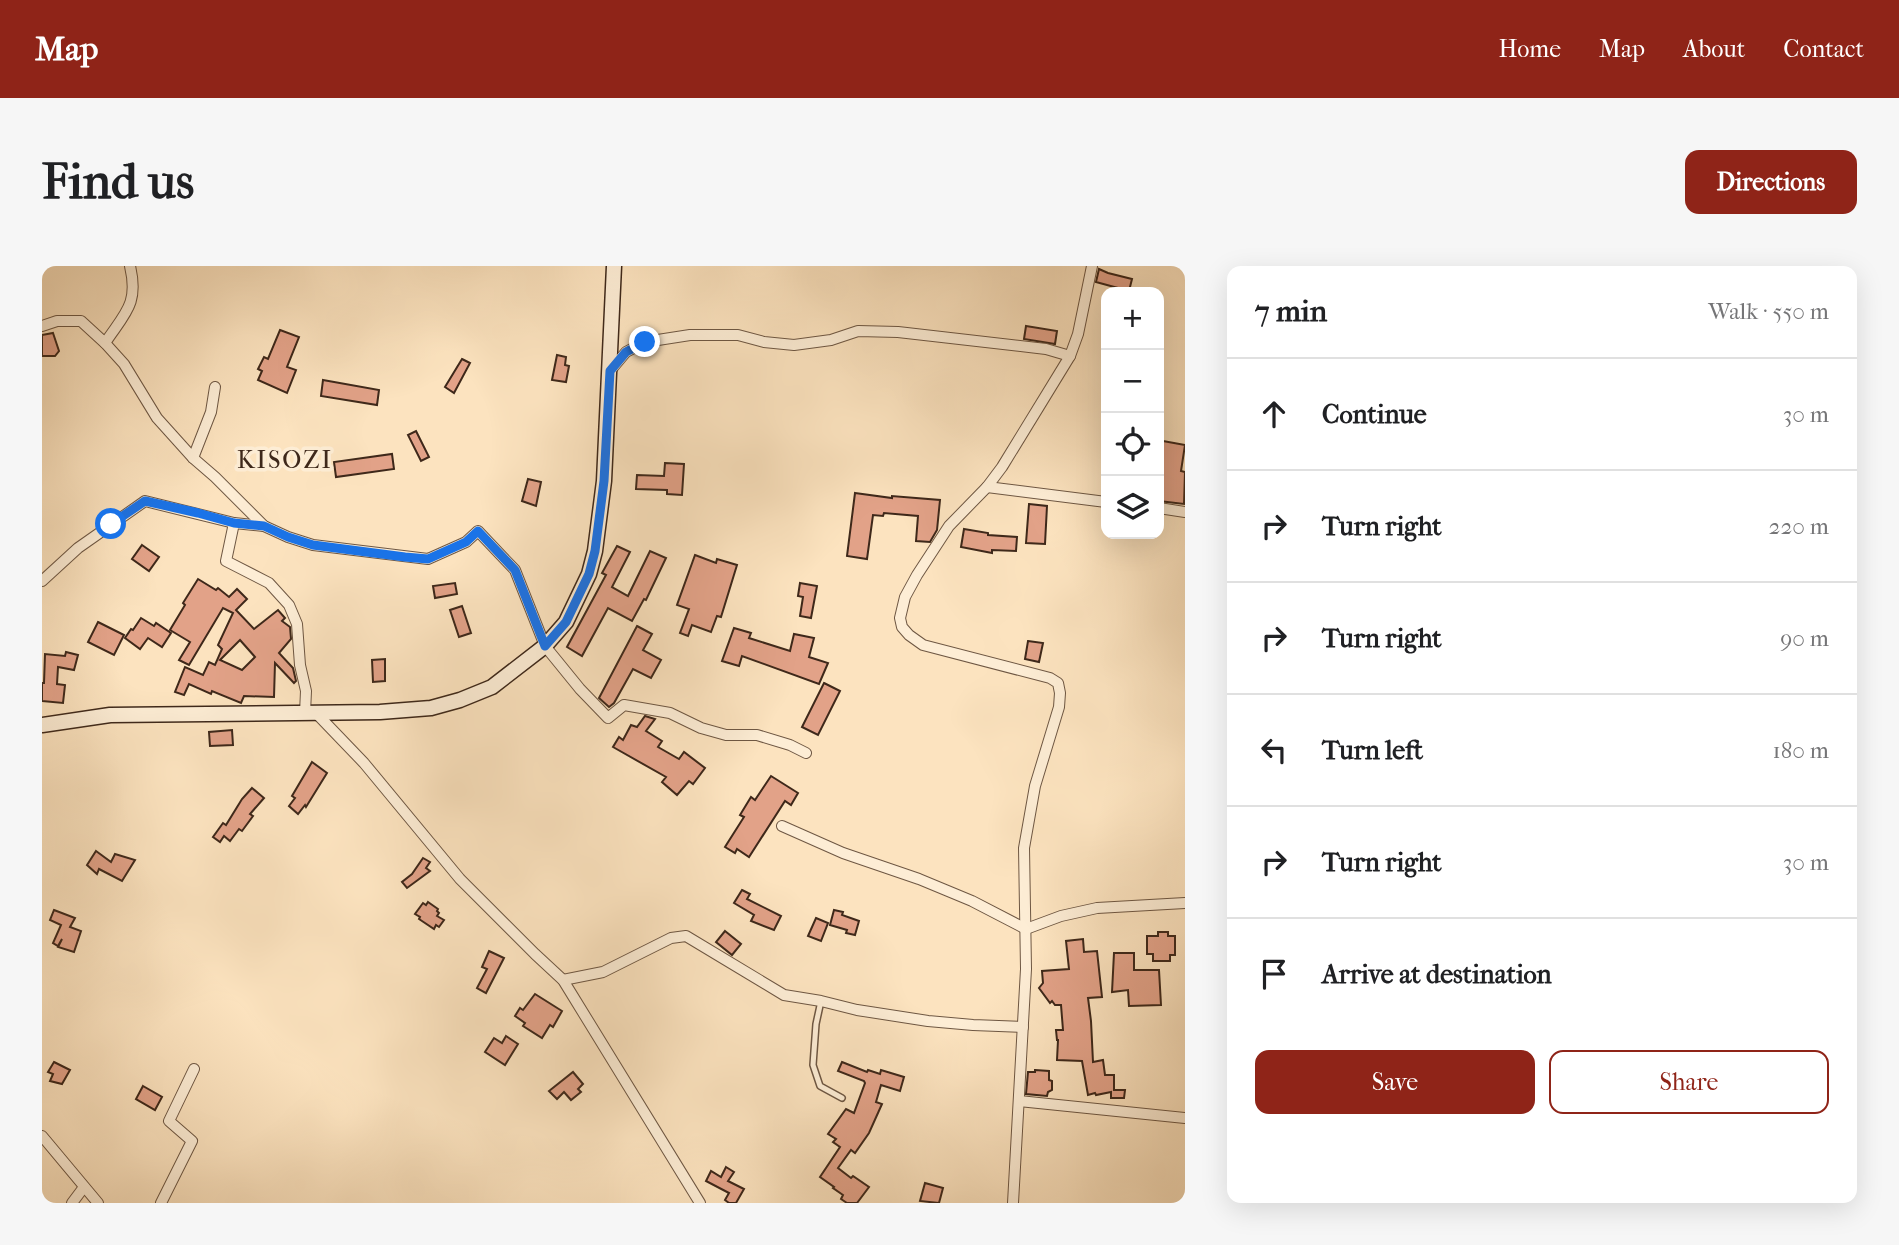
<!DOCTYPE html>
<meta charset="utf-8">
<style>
body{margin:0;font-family:"IM FELL French Canon",serif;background:#f6f6f6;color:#202124}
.controls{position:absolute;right:21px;top:21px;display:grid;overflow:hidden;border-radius:14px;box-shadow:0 7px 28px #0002}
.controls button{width:63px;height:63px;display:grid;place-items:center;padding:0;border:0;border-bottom:2px solid #e0e0e0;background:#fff;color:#202124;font:35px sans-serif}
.stop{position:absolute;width:21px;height:21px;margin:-16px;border:5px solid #1a73e8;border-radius:50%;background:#fff}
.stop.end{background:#1a73e8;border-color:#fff;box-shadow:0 2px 7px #0008}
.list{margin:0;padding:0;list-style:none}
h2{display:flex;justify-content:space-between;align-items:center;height:91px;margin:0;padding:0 28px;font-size:30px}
h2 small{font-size:23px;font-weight:400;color:#757577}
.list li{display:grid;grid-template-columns:46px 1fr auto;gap:21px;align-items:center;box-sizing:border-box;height:112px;padding:0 28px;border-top:2px solid #e0e0e0}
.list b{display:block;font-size:26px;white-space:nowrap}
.list em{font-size:23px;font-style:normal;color:#757577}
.actions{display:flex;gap:14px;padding:21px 28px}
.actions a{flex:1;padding:16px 0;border:2px solid #8f2418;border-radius:14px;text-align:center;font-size:24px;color:#8f2418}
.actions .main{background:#8f2418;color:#fff}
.icon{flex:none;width:38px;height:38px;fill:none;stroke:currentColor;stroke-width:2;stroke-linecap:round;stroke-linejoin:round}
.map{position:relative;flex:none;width:1143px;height:937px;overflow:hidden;border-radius:14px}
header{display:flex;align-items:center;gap:42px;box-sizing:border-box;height:98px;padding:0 35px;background:#8f2418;color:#fff}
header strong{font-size:33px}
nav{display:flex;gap:38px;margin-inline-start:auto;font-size:24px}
.intro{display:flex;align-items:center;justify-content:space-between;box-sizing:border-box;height:168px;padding:0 42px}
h1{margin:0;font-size:49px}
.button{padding:18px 32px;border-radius:14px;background:#8f2418;color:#fff;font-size:24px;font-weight:700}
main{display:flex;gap:42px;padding:0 42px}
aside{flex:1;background:#fff;border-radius:14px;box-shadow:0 7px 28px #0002}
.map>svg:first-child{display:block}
.building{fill:#e2a288;stroke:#3e281a;stroke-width:2;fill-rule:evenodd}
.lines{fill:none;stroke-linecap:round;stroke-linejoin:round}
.lane-casing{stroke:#6e5743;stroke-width:8}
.street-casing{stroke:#6e5743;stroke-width:12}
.secondary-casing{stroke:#3e281a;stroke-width:17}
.lane{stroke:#fdedd5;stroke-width:5}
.street{stroke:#fdedd5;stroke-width:10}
.secondary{stroke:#fdedd5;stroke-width:14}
.route{stroke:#1a73e8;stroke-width:9}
.labels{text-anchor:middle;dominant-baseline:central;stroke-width:7;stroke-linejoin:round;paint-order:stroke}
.quarter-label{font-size:24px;letter-spacing:2px;fill:#3e281a;stroke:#fdedd5}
</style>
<header>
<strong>Map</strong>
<nav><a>Home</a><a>Map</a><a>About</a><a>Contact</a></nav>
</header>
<div class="intro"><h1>Find us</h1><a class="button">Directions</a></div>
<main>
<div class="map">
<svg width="1143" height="937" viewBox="0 0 1143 937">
<rect width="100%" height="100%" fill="#fce3bf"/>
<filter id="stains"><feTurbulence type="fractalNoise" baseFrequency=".00286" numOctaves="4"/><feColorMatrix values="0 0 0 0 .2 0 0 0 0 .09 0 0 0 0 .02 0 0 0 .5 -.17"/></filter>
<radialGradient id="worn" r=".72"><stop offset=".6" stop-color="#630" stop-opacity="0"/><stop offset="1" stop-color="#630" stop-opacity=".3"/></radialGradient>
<g class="building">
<path d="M1057,3L1066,7L1090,13L1087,25L1054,16Z"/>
<path d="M984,60L1015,65L1013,78L982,73Z"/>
<path d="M238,64L257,71L245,101L254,104L245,127L216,114L220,105L216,103L222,91L226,93Z"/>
<path d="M11,67L17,85L13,90H0V69Z"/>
<path d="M515,89L524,91L523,99L527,100L524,116L510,114Z"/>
<path d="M420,93L428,97L412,127L403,121Z"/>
<path d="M281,114L337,124L335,139L279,130Z"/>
<path d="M374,165L387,191L379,195L366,169Z"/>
<path d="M1121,175L1143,179L1139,205L1143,206L1142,238L1117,235V199Z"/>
<path d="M350,188L352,203L294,211L292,196Z"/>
<path d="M623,197L642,198L640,229L625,228V224L594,223L595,209L622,210Z"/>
<path d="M486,213L499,216L494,240L480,235Z"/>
<path d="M813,227L850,232V230L898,234L895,264L888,276L874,275L876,250L842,247L841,250L831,249L825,293L805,290Z"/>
<path d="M987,238L1005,240L1003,278L984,277Z"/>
<path d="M922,263L946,267V269L975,271L974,285L950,284V287L919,281Z"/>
<path d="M100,279L117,291L107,305L90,293Z"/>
<path d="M575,280L588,286L570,321L586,330L608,285L624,292L604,334L602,333L590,355L566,342L540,390L525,381L564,309L560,307Z"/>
<path d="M653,289L674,297L675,293L695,299L679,351L675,350L669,366L650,359L646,370L638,367L647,343L635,339Z"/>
<path d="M156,313L174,324L176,322L187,331L195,323L205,333L194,344L212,363L236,344L243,352L240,355L248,361L249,373L237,387L251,402L254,415L252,417L233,397L232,431L202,430L199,437L170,425L169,428L147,418L142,429L133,426L143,401L161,409L167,396L173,399L180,383L176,379L191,347L181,342L147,399L137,394L148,376L128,364L143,339L141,337ZM198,374L213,391L200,404L178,394Z"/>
<path d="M413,317L415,328L393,332L391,320Z"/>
<path d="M758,317L775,320L769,352L758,350L761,331L756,330Z"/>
<path d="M420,340L429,367L417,371L408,344Z"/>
<path d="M99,352L112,360L114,357L129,367L120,381L106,372L98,383L83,372L89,363L91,364Z"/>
<path d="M56,356L82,369L72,389L46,376Z"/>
<path d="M595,360L610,368L601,384L619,394L609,412L591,403L572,437L567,441L557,432Z"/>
<path d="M692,362L709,367L707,372L748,385L752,368L772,372L767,391L786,397L777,418L700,390L697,400L680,395Z"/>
<path d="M986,375L1001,377L997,396L983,393Z"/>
<path d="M24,386L36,389L32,404L16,401L15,418L23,419L21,437L0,435V417H2L3,388L23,390Z"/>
<path d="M343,393V415L331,416L330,394Z"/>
<path d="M782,417L798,425L776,469L760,461Z"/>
<path d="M603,450L613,453L604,465L620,475L616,481L637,493L642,486L663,502L651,518L647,515L635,529L620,516L624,511L571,481L577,471L581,474L589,459L595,461Z"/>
<path d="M190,464L191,479L168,480L167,466Z"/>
<path d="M270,496L285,507L264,541L263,539L256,548L247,540L253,532L250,530Z"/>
<path d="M729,510L756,527L749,539L743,535L707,591L695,583L693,587L683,581L702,551L698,549L709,531L713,534Z"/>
<path d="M210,522L222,532L208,548L211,550L200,565L197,563L188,575L182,570L178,576L171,571L181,557L184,559L200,533Z"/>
<path d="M54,585L69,596L73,588L93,594L80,615L57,603L55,608L45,599Z"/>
<path d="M381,592L388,596L384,602L388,605L365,622L360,616L370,608Z"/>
<path d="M700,624L708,628L705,633L739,650L732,664L709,655L712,649L692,637Z"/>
<path d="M386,636L396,643L395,645L397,647L395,650L402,654L397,661L394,659L392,663L377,653L378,651L373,648L381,637L384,639Z"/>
<path d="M12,644L33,652L28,661L39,665L32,686L16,681L20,673L16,680L11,677L19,659L8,654Z"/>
<path d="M792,644L801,646L800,649L817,655L813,669L804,667L805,664L788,659Z"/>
<path d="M774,652L786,657L779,675L766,670Z"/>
<path d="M683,665L699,678L690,689L674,676Z"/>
<path d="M1116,666H1126V670H1133V689H1128V695H1111V688H1105V670H1116Z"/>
<path d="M1041,673L1042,686L1055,685L1060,731L1046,732L1049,755L1051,796L1061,794L1063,809H1072V824H1083L1082,832H1069V826L1054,829L1053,827L1046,829L1040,795L1015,794L1016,774H1015L1014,764H1021L1019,739H1013L1010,735L1008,737L997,722L1001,717L1000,705L1027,703L1024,675Z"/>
<path d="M447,685L462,692L444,727L435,722L445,703L440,701Z"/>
<path d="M1072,687H1092V704H1117L1119,739L1087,740L1086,724L1070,726Z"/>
<path d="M493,728L520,745L511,761L508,759L500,772L481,760L483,757L473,750L478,742L481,744Z"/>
<path d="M464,770L476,778L463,799L443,786L452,772L460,777Z"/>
<path d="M12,796L28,804L20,818L8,815L11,808L6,806Z"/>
<path d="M800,796L825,806L826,804L838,808L839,804L862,811L858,825L839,819L834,836L840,838L827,867L813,887L809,884L796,902L809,912L811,910L827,921L815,937H805L799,933L801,929L791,922L792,921L778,911L798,881L791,876L794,873L786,868L804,843L812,847L823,817L822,815L796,805Z"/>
<path d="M993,804L1007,805V814L1010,815V824L1006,826L1005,830L984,828L986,806H993Z"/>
<path d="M531,806L541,818L536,823L539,826L529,834L522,826L515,833L507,825Z"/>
<path d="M101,820L120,831L113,844L94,833Z"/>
<path d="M684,901L692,906L686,915L702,923L694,937H687L683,934L687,927L664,915L669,905L679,911Z"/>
<path d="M883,917L901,922L897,937L878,935Z"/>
</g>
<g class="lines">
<defs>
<path id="lane" d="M779,735L774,758L771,799L778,820L800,832"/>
<g id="street">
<path d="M0,60L15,55H39L63,77L82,98L115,152L151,192L173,211L222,260L246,271L271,279L386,293L424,276L436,265L473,304L503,380L538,423L566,452L582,439L628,447L659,462L684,469H715L748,479L764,487"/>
<path d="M63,77C83,47 97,38 88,0"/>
<path d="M568,105L584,86L603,76L648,69H696L722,76L752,79L789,74L816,65L856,66L1004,83L1028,90"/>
<path d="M151,192L169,146L173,121"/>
<path d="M945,221L1064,236"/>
<path d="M1117,242L1143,246"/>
<path d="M192,257L184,295L227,317L247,339L255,358L258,399L264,425L263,447"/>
<path d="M0,315L36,282L103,235L192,257L222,260"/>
<path d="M274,447L322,497L418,613L493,688L521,714L658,937"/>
<path d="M740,560L801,587L877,613L930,635L984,663L1019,650L1055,642L1143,637"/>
<path d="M521,714L561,706L629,672L644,670L742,729L779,735L815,744L886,755L931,759L981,761"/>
<path d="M977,835L1143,852"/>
<path d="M0,870L56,937"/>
<path d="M30,937L42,921"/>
<path d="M119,937L150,875L127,855L152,803"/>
<path d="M971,937L984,703L982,582L993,520L1017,441L1018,427L1016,417L1008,412L881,379L867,369L860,361L858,352L863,331L875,309L907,260L945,221L960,201L1028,90L1036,68L1050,0"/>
</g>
<path id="secondary" d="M0,459L68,449L338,446L389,442L418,434L450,421L503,380L524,356L547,308L553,285L562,215L572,0"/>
</defs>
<use href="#lane" class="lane-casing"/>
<use href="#street" class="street-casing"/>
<use href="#secondary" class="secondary-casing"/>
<use href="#lane" class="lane"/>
<use href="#street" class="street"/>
<use href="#secondary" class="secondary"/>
</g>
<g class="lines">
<path class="route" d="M69,258L103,235L156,247L192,257L222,260L246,271L271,279L363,291L386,293L424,276L436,265L473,304L503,380L524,356L547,308L553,285L562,215L568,105L584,86L603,76"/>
</g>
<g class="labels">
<g class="quarter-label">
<text x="243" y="194">KISOZI</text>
</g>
</g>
<rect width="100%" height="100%" filter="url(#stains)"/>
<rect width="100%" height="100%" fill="url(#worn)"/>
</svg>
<div class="controls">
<button>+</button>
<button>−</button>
<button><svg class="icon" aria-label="locate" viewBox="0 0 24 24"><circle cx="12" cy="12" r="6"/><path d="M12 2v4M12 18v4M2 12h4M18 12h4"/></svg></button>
<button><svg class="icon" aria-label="layers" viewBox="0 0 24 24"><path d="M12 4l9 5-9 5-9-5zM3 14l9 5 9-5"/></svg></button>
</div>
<div class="stop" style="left:69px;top:258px"></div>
<div class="stop end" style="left:603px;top:76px"></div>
</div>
<aside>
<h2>7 min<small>Walk · 550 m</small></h2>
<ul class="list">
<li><svg class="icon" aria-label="ahead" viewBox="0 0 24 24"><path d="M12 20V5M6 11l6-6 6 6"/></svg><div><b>Continue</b></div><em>30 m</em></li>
<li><svg class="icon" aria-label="right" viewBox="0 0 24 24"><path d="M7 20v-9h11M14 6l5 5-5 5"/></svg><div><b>Turn right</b></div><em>220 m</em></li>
<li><svg class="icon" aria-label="right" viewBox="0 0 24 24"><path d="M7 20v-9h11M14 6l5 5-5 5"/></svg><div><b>Turn right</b></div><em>90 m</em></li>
<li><svg class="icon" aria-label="left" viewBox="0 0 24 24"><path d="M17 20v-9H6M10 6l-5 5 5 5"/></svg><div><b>Turn left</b></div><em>180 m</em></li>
<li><svg class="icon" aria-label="right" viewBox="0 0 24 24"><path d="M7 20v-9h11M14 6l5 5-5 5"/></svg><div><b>Turn right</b></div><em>30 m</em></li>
<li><svg class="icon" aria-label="arrive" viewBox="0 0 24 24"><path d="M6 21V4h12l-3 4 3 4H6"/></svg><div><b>Arrive at destination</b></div></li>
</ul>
<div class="actions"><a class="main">Save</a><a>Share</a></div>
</aside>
</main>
